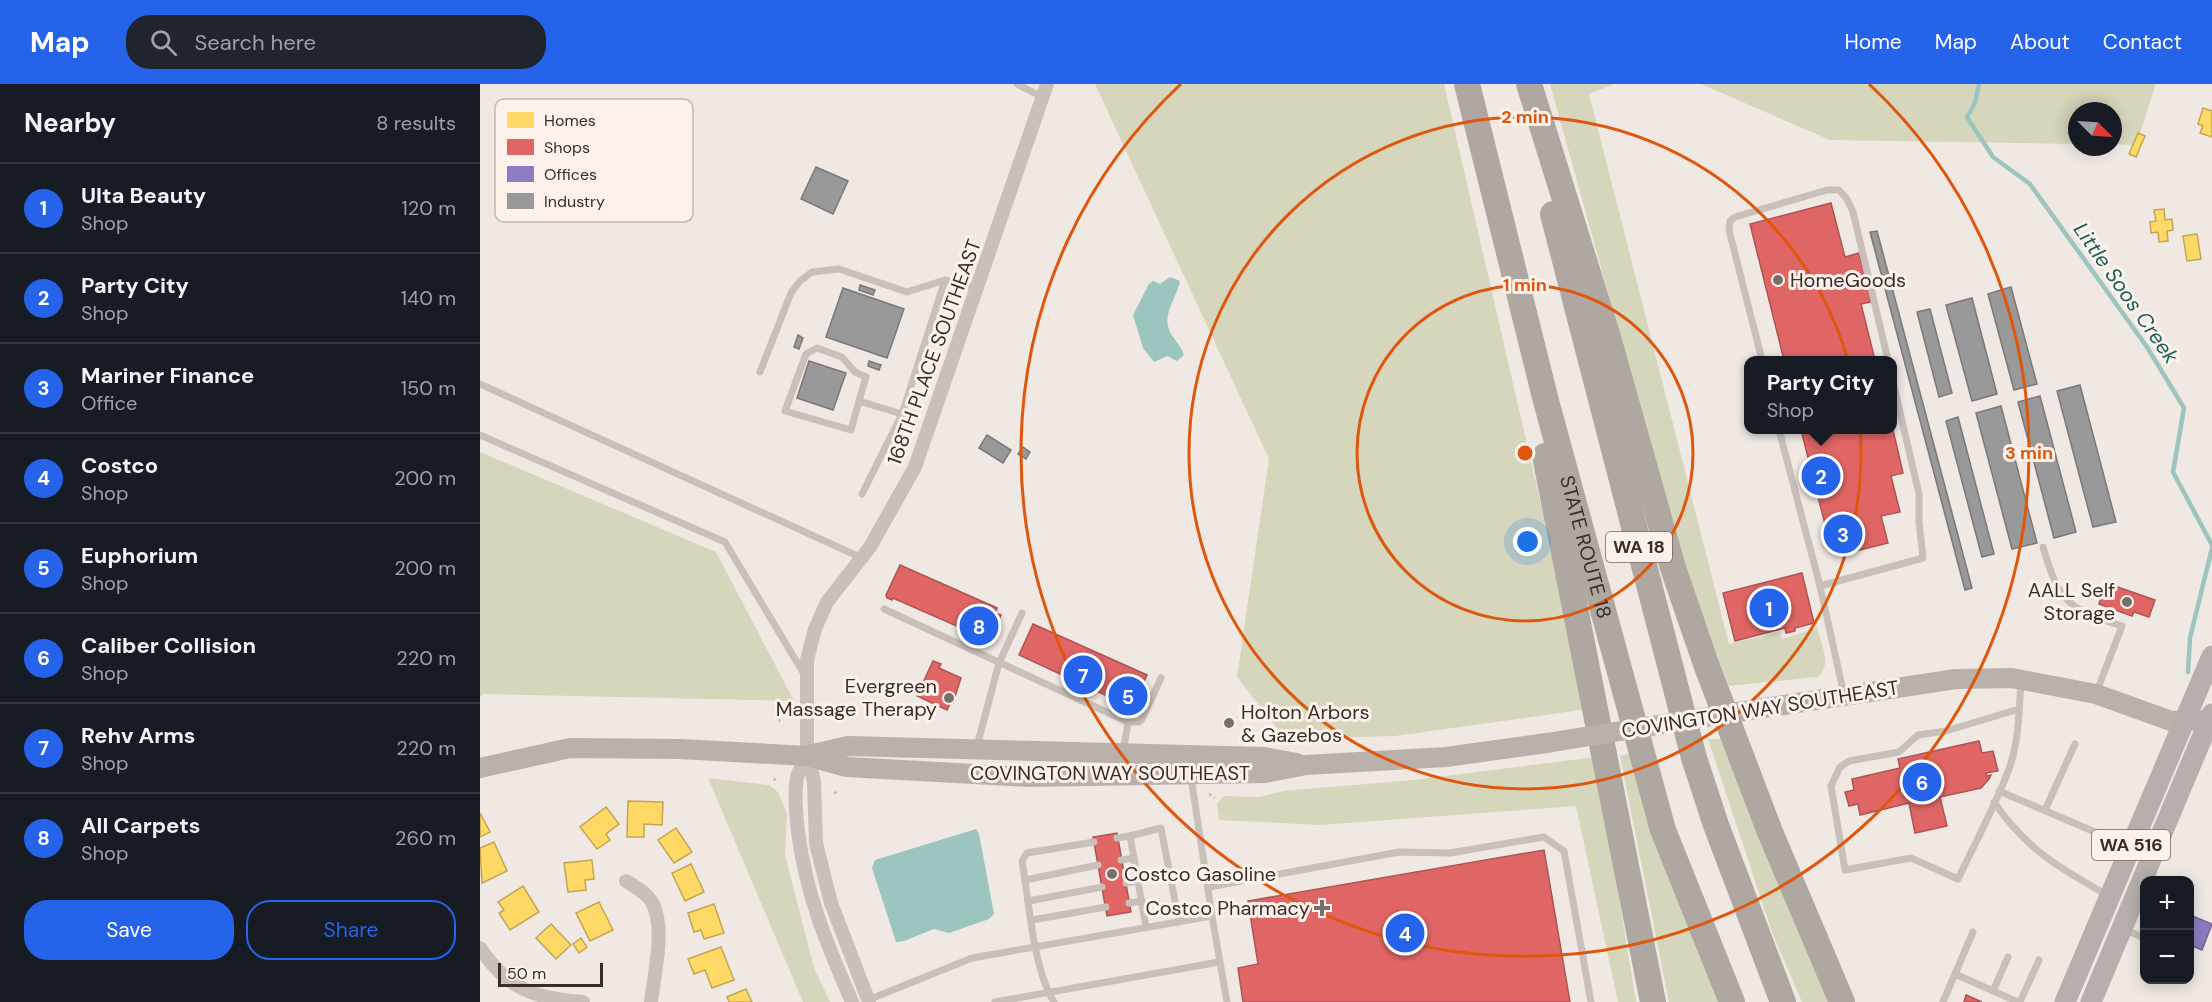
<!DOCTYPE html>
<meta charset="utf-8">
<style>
body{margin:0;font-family:"DM Sans",sans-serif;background:#20242c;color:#f1f3f6}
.controls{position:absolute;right:18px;bottom:18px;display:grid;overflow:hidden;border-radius:12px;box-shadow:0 3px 15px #0003}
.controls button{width:54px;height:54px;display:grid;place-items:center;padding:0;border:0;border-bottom:2px solid #363941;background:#171b24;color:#f1f3f6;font:30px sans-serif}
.compass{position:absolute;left:1588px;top:18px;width:54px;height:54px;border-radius:50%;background:#171b24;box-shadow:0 3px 15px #0003;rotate:114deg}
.scale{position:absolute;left:18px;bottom:15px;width:105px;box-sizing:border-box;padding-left:6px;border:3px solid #3b2c29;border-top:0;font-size:16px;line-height:21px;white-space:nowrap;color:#3b2c29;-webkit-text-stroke:4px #fcf2eb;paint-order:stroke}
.you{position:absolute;left:1048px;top:458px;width:21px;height:21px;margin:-15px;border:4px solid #fff;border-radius:50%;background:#1a73e8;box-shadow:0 0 0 9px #1a73e833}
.badge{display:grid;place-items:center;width:39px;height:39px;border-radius:50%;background:#2563eb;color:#fff;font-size:20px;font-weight:700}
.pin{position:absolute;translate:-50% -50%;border:3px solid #fff;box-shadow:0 2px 6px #0006}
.popup{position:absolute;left:1264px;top:272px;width:153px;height:78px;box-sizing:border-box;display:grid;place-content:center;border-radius:12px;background:#171b24;filter:drop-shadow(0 2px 4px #0005);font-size:20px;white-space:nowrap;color:#9ea1a6}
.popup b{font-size:22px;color:#f1f3f6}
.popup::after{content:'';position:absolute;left:50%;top:100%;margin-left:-12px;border:12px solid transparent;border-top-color:#171b24}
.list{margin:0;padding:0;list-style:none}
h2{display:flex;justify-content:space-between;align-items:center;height:78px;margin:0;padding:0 24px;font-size:26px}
h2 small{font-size:20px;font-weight:400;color:#9ea1a6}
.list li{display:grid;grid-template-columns:39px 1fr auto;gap:18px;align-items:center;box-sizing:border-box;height:90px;padding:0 24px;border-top:2px solid #363941}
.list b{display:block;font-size:22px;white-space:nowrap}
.list p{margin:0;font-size:20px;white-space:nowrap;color:#9ea1a6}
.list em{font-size:20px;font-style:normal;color:#9ea1a6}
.actions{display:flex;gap:12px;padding:18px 24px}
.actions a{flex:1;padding:14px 0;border:2px solid #2563eb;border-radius:24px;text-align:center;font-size:21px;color:#2563eb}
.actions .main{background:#2563eb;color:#fff}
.icon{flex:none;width:33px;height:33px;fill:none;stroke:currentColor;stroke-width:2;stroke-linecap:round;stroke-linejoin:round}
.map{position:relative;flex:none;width:1732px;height:918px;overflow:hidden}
header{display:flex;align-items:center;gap:36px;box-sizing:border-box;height:84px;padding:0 30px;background:#2563eb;color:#fff}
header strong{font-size:28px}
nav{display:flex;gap:33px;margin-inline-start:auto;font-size:21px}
.search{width:420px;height:54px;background:#20242c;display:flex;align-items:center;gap:15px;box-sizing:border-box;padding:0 21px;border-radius:24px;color:#9ea1a6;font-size:22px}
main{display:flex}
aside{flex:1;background:#171b24}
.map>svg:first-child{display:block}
.green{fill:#d5d6bc}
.water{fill:#9dc5bf}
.homes{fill:#ffd966;stroke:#c4a554;stroke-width:1.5}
.shops{fill:#e06666;stroke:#ae5554;stroke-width:1.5}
.offices{fill:#8e7cc3;stroke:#756495;stroke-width:1.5}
.industry{fill:#999;stroke:#7d7877;stroke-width:1.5}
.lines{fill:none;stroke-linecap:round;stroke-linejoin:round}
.stream{stroke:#9dc5bf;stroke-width:4.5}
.path{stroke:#c2b8b4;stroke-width:2;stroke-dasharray:3 3;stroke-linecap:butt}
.lane{stroke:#c9c0bc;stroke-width:7}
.street{stroke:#c9c0bc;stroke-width:14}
.secondary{stroke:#bab0ac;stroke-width:20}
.primary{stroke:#b8aeab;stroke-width:21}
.highway{stroke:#afa7a2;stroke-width:26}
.secondary-bridge{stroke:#bab0ac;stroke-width:20}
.ring{fill:none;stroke:#df570d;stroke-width:3}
.poi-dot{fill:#7a6e6a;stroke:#fcf2eb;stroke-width:2}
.labels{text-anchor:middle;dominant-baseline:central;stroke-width:6;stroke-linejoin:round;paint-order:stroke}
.shield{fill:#fcf2eb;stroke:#756763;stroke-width:1.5}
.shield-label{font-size:18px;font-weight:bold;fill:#3b2c29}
.poi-label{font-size:20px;fill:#3b2c29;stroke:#fcf2eb;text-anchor:start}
.street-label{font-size:20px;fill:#3b2c29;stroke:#fcf2eb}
.water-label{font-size:21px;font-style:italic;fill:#19625b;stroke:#fcf2eb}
.key{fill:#fcf2eb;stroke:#c2b7b1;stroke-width:1.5}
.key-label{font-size:16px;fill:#3b2c29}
.centre{fill:#df570d;stroke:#fcf2eb;stroke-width:3}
.ring-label{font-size:18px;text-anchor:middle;font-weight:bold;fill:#df570d;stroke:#fcf2eb;stroke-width:6;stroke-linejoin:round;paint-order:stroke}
</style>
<header>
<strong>Map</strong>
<div class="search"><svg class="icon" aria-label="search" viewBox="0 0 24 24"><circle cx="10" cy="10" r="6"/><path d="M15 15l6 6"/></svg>Search here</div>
<nav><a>Home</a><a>Map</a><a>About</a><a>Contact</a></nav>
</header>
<main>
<aside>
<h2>Nearby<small>8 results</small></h2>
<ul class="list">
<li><span class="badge">1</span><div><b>Ulta Beauty</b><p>Shop</p></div><em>120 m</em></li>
<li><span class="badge">2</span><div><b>Party City</b><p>Shop</p></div><em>140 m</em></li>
<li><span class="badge">3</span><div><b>Mariner Finance</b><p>Office</p></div><em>150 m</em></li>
<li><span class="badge">4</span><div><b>Costco</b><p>Shop</p></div><em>200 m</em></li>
<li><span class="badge">5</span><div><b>Euphorium</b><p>Shop</p></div><em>200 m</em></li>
<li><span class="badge">6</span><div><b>Caliber Collision</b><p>Shop</p></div><em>220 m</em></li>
<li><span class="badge">7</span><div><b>Rehv Arms</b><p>Shop</p></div><em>220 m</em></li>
<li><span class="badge">8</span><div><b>All Carpets</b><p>Shop</p></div><em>260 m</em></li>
</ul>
<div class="actions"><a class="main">Save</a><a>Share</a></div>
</aside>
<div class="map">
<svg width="1732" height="918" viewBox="0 0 1732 918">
<rect width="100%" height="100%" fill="#f0e8e3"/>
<g class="green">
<path d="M615,0H964L1108,625L915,652L806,655L757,593L789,375Z"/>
<path d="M1070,0H1134L1109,10L1249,560L1300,548L1302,555L1337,544C1341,560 1353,582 1337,593L1249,602L1210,504Z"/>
<path d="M1221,0H1676L1656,61L1633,60V27H1597V60L1350,56Z"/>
<path d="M0,368L236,468L314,617L4,610L0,613Z"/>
<path d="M1228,655H1244L1356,918H1322L1292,848Z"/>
<path d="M1152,669L1240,918H1189L1140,672Z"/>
<path d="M1116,673L1156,918H1138L1096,722L840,741L739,736L737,720L744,712L780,713L803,707L934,696Z"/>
<path d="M228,694L289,701L298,708L307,730L305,771L334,884L350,918H323Z"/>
</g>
<g class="water">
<path d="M690,193L700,197C697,213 685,226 688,242C690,253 701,260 704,271L697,277L687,272L674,278L663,264L653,231L669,200L673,197L680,200Z"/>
<path d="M496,745L499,750L514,830L509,835L469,849L454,845L424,857L416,858L392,784L395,776Z"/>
</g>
<g class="homes">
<path d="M1723,24L1732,27V53L1720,49L1723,42L1718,40Z"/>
<path d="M1658,49L1665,52L1656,73L1649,70Z"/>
<path d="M1684,125L1685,136L1692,135L1693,146L1687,147L1688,157L1679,158L1678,148L1671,149L1670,138L1676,137L1674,126Z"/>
<path d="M1717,150L1721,175L1707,177L1703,152Z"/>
<path d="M148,717L183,718L182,741L164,740V753H147Z"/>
<path d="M126,723L139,740L126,750L130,756L117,765L100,743Z"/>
<path d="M0,729L10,748L0,753Z"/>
<path d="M196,744L212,768L194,779L178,756Z"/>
<path d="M14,758L27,787L2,799L0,764Z"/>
<path d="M112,776L114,795L105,796L106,806L88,808L84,779Z"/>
<path d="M211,780L224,808L205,817L192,789Z"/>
<path d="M43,802L59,828L30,846L19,829L24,826L18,818Z"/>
<path d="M119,818L133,846L110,857L96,829Z"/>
<path d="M234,820L244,849L224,855L221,846L214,848L208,829Z"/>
<path d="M71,840L91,861L76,875L56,854Z"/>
<path d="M101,854L107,863L99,869L93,860Z"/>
<path d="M241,863L254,896L232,904L225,886L214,890L208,875Z"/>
<path d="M266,905L272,918H249L247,913Z"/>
</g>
<g class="shops">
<path d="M1351,119L1365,173L1379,169L1391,218L1381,220L1395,276H1304L1270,140Z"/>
<path d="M1321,346H1413L1423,389L1411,392L1420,428L1401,432L1408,459L1364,470L1357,442L1346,444Z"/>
<path d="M420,481L517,524L515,529L521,531L511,553L505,551L504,554L413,514L412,516L407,514L406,511Z"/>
<path d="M1322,489L1334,539L1315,544V547L1306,549L1305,544L1255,557L1243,509Z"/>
<path d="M1626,499L1675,516L1669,533L1654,528L1652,532L1619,520Z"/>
<path d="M553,540L667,591L656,616L659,617L655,625L539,571Z"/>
<path d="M453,577L461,580L459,584L481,594L473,619L471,618L467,626L437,612Z"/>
<path d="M1499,657L1502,669L1513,667L1518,687L1506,689L1507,692L1511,691L1509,695L1501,704L1460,713L1467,742L1435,749L1429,719L1380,731L1378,720L1369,722L1365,708L1374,706L1372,695L1420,684L1418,675Z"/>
<path d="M637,749L651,828L627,832L613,753Z"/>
<path d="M1064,766L1090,918H763L758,884L778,880L768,817Z"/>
<path d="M1486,911L1502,918H1484Z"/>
</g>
<path class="offices" d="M1710,831L1732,840L1722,866L1710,861Z"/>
<g class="industry">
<path d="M336,83L368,97L353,130L321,115Z"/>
<path d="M1397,147L1492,504L1485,506L1390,148Z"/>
<path d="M380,201L395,206L393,211L379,206Z"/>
<path d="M1531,203L1557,300L1534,306L1508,210Z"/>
<path d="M363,204L424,225L407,274L346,253Z"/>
<path d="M1492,214L1517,310L1492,317L1466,221Z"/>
<path d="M1450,225L1472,309L1459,313L1437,228Z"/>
<path d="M318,251L323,254L319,265L314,263Z"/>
<path d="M329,277L366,289L353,326L317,314Z"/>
<path d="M389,277L401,281L399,286L388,282Z"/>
<path d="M1600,301L1636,438L1613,443L1577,307Z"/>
<path d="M1560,312L1596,448L1574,454L1538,318Z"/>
<path d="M1521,322L1557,459L1532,465L1496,329Z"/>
<path d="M1478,333L1514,470L1502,473L1466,337Z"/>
<path d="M507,351L531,366L523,379L499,364Z"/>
<path d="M543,363L550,368L546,375L538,370Z"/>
</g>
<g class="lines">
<g class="stream">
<path d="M1499,0L1495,19L1487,33L1513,73L1550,100L1667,263L1704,324L1693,388L1732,461"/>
<path d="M1708,588L1710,554L1732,464"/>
</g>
<g class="path">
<path d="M306,628L309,630"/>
<path d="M299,635L300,638"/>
<path d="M294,697L296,693"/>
<path d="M354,708L359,710"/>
<path d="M729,710L735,714"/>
</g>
<g class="lane">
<path d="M537,0L562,13"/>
<path d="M1282,276L1249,146L1250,137L1255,133L1347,106H1359L1367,115L1373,128L1408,276"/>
<path d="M280,288L311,209L320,197L332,188L359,185L427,208L465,196L498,204"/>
<path d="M0,300L382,474"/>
<path d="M379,317L386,293L375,288L362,273L337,264L326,270L305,327L371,346L379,317L422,330"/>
<path d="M1299,346L1340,502L1443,474L1439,438V410L1413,298"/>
<path d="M0,351L245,458L324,590"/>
<path d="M382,410L422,330L465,196"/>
<path d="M1563,463C1579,518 1588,525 1642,542L1617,607"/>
<path d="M1340,502L1364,611"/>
<path d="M404,525L648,638"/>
<path d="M1539,625L1466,647L1438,651L1419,668L1369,677L1360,683L1351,702L1365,786L1431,774L1478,795C1495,759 1515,723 1529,685C1539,658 1539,626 1541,598"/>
<path d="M497,662L519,579L542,529"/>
<path d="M643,669L648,638H659L662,635L681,594"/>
<path d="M1519,707L1629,754"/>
<path d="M1514,718C1547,766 1578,783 1627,811"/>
<path d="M1565,726L1595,660"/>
<path d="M650,752L681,744L699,838"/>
<path d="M637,754L650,752L666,843"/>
<path d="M641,776L654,774"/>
<path d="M545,796L618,781"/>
<path d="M646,799L658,797"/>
<path d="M729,803L919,768L970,769L1064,753L1084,767L1111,918"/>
<path d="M549,817L622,803"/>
<path d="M649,819L662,817"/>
<path d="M732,832L747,918"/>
<path d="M552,836L626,823"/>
<path d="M1644,845L1664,854"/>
<path d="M1493,848L1475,890L1538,918"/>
<path d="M1513,907L1528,873"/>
<path d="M388,916L492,874L732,832L711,693"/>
<path d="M515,918L739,878"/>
<path d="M574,918C553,885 549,816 542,777L547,769L614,758"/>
<path d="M1463,918L1475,890"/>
<path d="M1540,918L1559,876"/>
</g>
<g class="street">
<path d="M327,672C324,679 319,686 317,693C314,710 316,731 318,748C326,811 347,860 372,918"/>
<path d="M146,797C155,803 166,808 172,818C186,844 174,890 171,918"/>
<path d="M0,864C28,906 55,914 103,918"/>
<path d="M389,918L351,819L336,759L334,697L327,672V576L335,545L347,518L390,463L435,383L567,0"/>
</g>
<g class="secondary">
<path d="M1251,629L1476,595L1532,594L1616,610L1691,637L1729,636"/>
<path d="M329,671L368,662L784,673L817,679"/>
<path d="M0,684L90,664L200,665L327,672L367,683L549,693L785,689L826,681L966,673L1067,659"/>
</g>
<g class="primary">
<path d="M1585,918L1732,572"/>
<path d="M1611,918L1732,630"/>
</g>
<g class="highway">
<path id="s1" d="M987,0L1066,317L1183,746L1252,918"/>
<path d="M1049,0L1127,250L1193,484L1226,580L1290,748L1362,918"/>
<path d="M1073,130L1214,674L1236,741L1303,918"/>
<path d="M1065,372L1173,918"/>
</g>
<path class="secondary-bridge" d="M1067,659L1251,629"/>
</g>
<g class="ring">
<circle cx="1045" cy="369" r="168"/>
<circle cx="1045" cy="369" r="336"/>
<path d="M1389 0A504 504 0 1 1 701 0"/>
</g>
<g class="poi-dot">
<circle cx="1298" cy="196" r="6"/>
<circle cx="1647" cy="518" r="6"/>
<circle cx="469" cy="614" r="6"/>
<circle cx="749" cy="639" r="6"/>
<circle cx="632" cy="790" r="6"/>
<path d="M839 815h6v6h6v6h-6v6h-6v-6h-6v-6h6z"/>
</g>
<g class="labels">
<g class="shield">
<rect x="1126" y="448" width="66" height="30" rx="4.5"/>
<rect x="1612" y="746" width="78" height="30" rx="4.5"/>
</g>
<g class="shield-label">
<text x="1159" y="463">WA 18</text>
<text x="1651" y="761">WA 516</text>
</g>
<g class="poi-label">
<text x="1310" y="196">HomeGoods</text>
<text x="1635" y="506" text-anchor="end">AALL Self<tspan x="1635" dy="23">Storage</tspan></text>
<text x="457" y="602" text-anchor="end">Evergreen<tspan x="457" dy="23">Massage Therapy</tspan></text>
<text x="761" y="628">Holton Arbors<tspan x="761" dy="23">&amp; Gazebos</tspan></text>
<text x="644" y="790">Costco Gasoline</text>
<text x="830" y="824" text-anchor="end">Costco Pharmacy</text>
</g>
<g class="street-label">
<text transform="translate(454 268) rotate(-70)">168TH PLACE SOUTHEAST</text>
<text stroke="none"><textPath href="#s1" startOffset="478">STATE ROUTE 18</textPath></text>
<text transform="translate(1280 625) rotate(-9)">COVINGTON WAY SOUTHEAST</text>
<text x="630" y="689">COVINGTON WAY SOUTHEAST</text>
</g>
<g class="water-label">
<text transform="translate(1646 209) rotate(55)">Little Soos Creek</text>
</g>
</g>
<rect x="15" y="15" width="198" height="123" rx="9" class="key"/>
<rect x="27" y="28" width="27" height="16" fill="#ffd966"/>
<rect x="27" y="55" width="27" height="16" fill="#e06666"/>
<rect x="27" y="82" width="27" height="16" fill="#8e7cc3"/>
<rect x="27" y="109" width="27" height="16" fill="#999"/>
<g class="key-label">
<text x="64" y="42">Homes</text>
<text x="64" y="69">Shops</text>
<text x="64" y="96">Offices</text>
<text x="64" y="123">Industry</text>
</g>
<circle cx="1045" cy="369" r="9" class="centre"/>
<g class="ring-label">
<text x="1045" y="39">2 min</text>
<text x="1045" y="207">1 min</text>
<text x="1549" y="375">3 min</text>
</g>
</svg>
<div class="controls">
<button>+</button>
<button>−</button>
</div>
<svg class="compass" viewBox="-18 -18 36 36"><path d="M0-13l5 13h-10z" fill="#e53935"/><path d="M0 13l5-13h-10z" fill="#9ea1a6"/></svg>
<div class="scale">50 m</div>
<div class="you"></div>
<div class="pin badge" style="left:1289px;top:524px">1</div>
<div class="pin badge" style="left:1341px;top:392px">2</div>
<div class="popup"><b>Party City</b>Shop</div>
<div class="pin badge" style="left:1363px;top:450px">3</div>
<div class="pin badge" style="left:925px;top:849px">4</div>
<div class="pin badge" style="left:648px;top:612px">5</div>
<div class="pin badge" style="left:1442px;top:698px">6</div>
<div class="pin badge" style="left:603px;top:591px">7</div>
<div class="pin badge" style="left:499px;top:542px">8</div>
</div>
</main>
